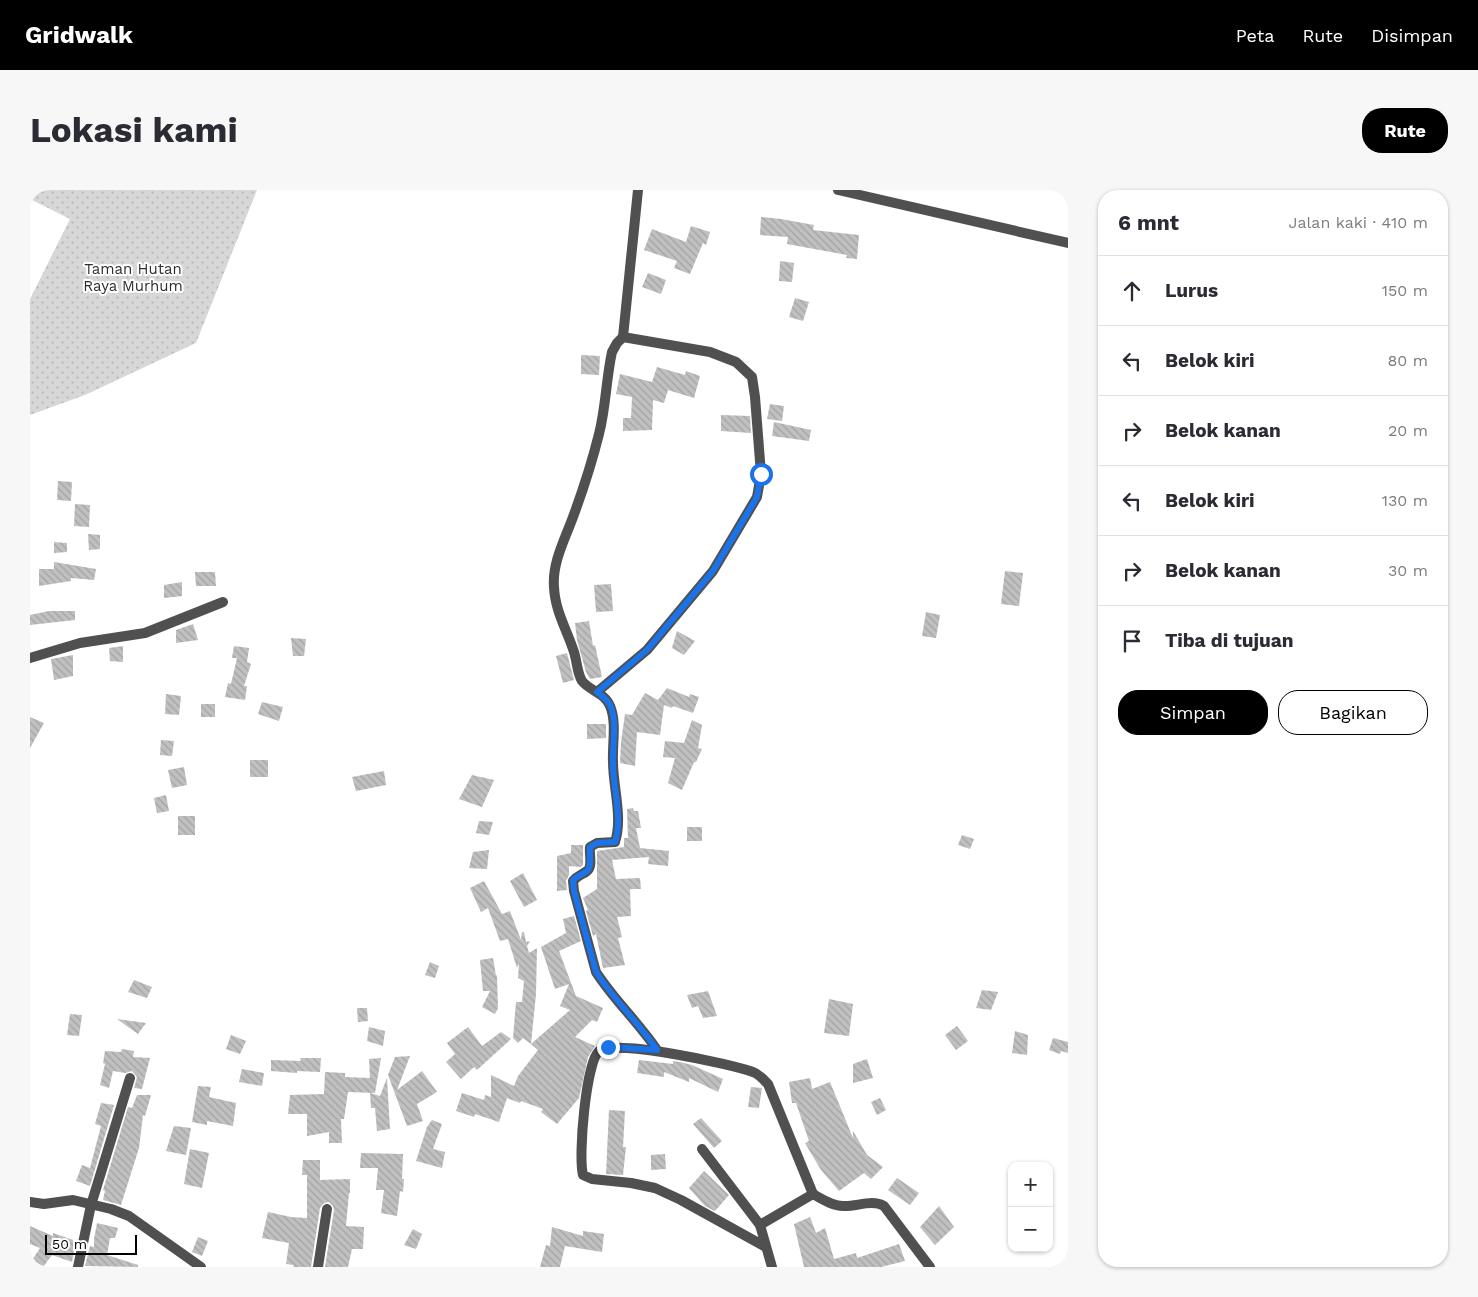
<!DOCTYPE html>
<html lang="id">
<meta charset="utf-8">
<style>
body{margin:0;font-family:"Work Sans",sans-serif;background:#f7f7f7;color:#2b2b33}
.controls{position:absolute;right:15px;bottom:15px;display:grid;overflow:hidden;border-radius:10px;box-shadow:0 1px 4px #0004}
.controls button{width:45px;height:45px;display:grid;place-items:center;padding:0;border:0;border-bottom:1px solid #e1e1e2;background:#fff;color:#2b2b33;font:25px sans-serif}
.scale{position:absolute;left:15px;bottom:12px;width:92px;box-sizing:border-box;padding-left:5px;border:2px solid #000;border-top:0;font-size:14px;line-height:18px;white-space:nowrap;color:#000;-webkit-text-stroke:4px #fff;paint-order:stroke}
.stop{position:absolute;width:15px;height:15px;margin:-11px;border:4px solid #1a73e8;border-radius:50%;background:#fff}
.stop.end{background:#1a73e8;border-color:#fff;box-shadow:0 1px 5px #0008}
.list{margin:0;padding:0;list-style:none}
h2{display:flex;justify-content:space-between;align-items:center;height:65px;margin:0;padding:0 20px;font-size:21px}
h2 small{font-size:16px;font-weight:400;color:#7c7c81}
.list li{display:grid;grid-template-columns:32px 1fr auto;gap:15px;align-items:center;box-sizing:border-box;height:70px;padding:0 20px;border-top:1px solid #e1e1e2}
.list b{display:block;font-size:19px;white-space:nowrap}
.list em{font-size:16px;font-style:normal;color:#7c7c81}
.actions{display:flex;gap:10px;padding:15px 20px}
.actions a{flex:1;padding:11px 0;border:1px solid #000;border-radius:20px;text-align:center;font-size:18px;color:#000}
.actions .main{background:#000;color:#fff}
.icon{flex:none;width:28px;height:28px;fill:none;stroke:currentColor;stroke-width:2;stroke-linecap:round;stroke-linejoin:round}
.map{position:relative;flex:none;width:1038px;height:1077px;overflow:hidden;border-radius:20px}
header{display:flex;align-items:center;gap:30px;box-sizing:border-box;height:70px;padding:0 25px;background:#000;color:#fff}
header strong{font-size:24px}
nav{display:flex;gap:28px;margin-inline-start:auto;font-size:18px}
.intro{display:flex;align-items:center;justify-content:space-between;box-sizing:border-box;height:120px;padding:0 30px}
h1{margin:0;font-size:35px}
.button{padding:12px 22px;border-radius:20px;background:#000;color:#fff;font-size:18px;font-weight:700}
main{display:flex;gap:30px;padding:0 30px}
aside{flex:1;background:#fff;border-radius:20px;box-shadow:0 1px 4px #0004}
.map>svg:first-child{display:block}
.park{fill:url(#park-dots)}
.building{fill:url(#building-back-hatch)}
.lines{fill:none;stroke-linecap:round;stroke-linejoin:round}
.street{stroke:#505050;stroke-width:10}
.route{stroke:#1a73e8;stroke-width:6}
.labels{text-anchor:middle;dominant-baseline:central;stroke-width:4;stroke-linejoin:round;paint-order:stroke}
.park-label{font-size:15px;fill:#2e2e2e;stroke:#fff}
</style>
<header>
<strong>Gridwalk</strong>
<nav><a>Peta</a><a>Rute</a><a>Disimpan</a></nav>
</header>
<div class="intro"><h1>Lokasi kami</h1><a class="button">Rute</a></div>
<main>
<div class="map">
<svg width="1038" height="1077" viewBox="0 0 1038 1077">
<defs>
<pattern id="park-dots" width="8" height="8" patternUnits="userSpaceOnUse" patternTransform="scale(1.25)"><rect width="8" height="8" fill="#d7d7d7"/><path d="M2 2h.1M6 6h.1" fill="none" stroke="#b7b7b7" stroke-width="1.8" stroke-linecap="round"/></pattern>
<pattern id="building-back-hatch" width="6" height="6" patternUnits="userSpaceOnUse" patternTransform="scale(1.25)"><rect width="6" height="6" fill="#c0c0c0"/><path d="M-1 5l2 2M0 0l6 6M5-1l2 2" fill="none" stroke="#a3a3a3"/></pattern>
</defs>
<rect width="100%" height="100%" fill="#fff"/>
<path class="park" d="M0,0H227L166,153L55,205L0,225V109L40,29L0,9Z"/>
<g class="building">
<path d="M731,27L751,29L784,35L783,40L829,45L827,69L816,68L817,65L757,54L758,47L730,45Z"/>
<path d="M661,36L680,42L676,55L673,53L660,84L644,78L647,71L614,60L622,39L656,52Z"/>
<path d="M750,71L764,73L762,92L749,91Z"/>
<path d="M618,83L636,90L631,104L612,97Z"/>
<path d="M765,108L779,112L773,131L759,127Z"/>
<path d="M551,165L570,166L569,185L551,184Z"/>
<path d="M627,177L655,185L656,181L670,186L664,208L638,200L634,213L623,210L622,240L593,241V228H601L602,207L586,204L590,184L622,192Z"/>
<path d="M740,214L754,216L752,231L737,229Z"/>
<path d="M691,225L720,226L721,243L691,241Z"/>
<path d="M744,232L781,240L779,251L742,246Z"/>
<path d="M28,291L42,292L41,311L27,310Z"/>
<path d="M45,314L60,315L59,337L44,336Z"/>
<path d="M58,344L70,345V359L59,360Z"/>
<path d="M24,352L37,353V362L24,363Z"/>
<path d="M24,372L66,379L64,390L41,388V391L9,396V379H24Z"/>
<path d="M975,381L993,383L989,416L971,414Z"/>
<path d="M165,382H185L186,396H166Z"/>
<path d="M152,392V406L134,408V395Z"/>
<path d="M581,394L583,421L566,422L564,395Z"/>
<path d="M19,421H45V430L0,435V425Z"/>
<path d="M896,422L910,425L906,448L892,446Z"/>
<path d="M559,431L563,456L565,455L572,487L560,489L556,482L547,450L545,433Z"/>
<path d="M163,434L168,450L146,453V440Z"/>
<path d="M647,441L665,451L654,465L642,458Z"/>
<path d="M261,448L276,449L274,466H263Z"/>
<path d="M93,456V472L80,471L79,458Z"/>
<path d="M204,456L219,458L217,472L221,474L214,496H217L215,510L195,507L198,493L201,494L207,468H202Z"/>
<path d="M537,463L544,490L533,493L526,466Z"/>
<path d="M43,465V486L24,490L21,469Z"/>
<path d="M637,498L659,507L660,504L669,507L663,523L643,516L642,518L634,515L630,545L607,542L605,576L590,573L591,552L595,524L602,525L615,503L628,510Z"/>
<path d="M136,504L151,506L149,525L135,524Z"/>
<path d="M232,512L253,517L249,531L228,524Z"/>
<rect x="171" y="514" width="14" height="13"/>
<path d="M0,527L14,533L0,558Z"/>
<path d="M662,530L672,535L668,558L672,559L666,572H664L652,600L638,593L645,568L633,567L635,551L654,553Z"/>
<path d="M557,534H576V548L557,549Z"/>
<path d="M131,550L144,551L142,566L130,565Z"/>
<rect x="220" y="570" width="18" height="17"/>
<path d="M154,577L157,595L142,598L138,580Z"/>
<path d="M354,581L356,595L326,601L322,587Z"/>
<path d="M442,585L464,590L452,617L429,609Z"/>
<path d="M136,605L139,621L127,623L124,608Z"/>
<path d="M603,618L604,621H608L611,638H606L610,658L639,661L638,676L618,674L619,667L582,670L586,689L610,688L611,699H600L601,726L587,727L592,747L588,748L595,775L573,778L566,744L563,746L556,721L558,720L553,708L567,699V661L594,657V648H598L597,619Z"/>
<rect x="148" y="626" width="17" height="19"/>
<path d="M449,631L463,632L459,645L446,643Z"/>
<rect x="657" y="637" width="15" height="14"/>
<path d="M932,645L944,649L940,659L928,655Z"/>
<path d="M541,655H553V675L551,677L539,676V685L536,691L537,700L527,701V666L541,663Z"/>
<path d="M459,660L457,679L439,678L443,662Z"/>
<path d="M493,683L507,710L494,717L480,691Z"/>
<path d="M454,691L472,724L480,721L491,750L492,742H494L496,752L500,751L497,756L499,763L507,758L506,804L501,854L493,848L488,853L483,848L486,812H492L494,791L488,788L489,773L487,778L478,749L470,751L458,718L451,722L440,698Z"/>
<path d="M544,726L551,751L529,761L546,806L573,818L567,832L562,830L545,847L565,856L558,867L549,908L527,934L511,922L513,919L491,911L490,913L477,908L469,932L445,924L444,927L426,921L432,903L454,910L455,905L461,907V885L484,896L488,886L508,860L501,854L540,820L530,816L539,794L525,799L511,757L536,743L533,729Z"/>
<path d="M463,768L466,786L467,785L468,818L465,824L452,817L460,801H453L450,770Z"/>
<path d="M400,772L409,776L405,788L395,785Z"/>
<path d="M104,790L122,797L117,808L98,802Z"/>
<path d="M952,800L968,802L961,820L946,818Z"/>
<path d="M678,801L687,826L673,828L668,816L662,818L657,805Z"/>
<path d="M799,809L823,814L819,846L794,843Z"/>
<path d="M327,818H337L338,831L328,832Z"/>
<path d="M40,824L52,825L49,846L37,845Z"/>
<path d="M87,829L116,833L108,844Z"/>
<path d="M927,836L938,851L926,860L915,845Z"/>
<path d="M339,837L355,841L353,856L337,851Z"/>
<path d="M438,837L452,856L471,842L481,849L447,880L444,877L431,889L416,872L425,864L417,853Z"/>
<path d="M985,841L998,845L997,865L982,863Z"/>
<path d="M201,845L216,851L210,864L196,859Z"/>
<path d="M1023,848L1038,852V863L1031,861L1030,864L1019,860Z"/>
<path d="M92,859L104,861L103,867L120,868L112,899L104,898L107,887L102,881L95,883L83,881L79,898L70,895L75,874L73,873L75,861L91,862Z"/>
<path d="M380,866L367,900L392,881L407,902L387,914L393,931L377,936L358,885L365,867Z"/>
<path d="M270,868H291L290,882L267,881V883L241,881V870L271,871Z"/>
<path d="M351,868L345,903L318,902L314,929H311L312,953H299V942L277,946V924H258L260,905L294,904L295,882L315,883V887L340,888L339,869Z"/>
<path d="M837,869L843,888L823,893V874Z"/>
<path d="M609,870L643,874V871L650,872L662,875L693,889L688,902L659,888V892L634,882V887L607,883Z"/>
<path d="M212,879L234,883L232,896L209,892Z"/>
<path d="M357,888L360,939L347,941L345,918H341L340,903L350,906Z"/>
<path d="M780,888L782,899L800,892L823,948V941L837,965L853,977L841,989L834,983L809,1001L791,980L775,953L779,951L766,913H762L759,892Z"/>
<path d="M168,896L181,897L179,907L206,913L203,936L177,931V935L162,932Z"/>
<path d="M721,897L732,898L729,918L718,917Z"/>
<path d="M107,905H121L115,926L113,925L109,958L91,1015L73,1010L75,1001L73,1000L98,917L102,918Z"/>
<path d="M850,908L856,920L847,925L841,912Z"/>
<path d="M71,913L84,915L60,996L46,991L52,975L60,978L71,936L65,934Z"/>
<path d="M579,920L595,921L593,957H596L593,985L576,984Z"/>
<path d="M671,928L692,951L684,958L663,934Z"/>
<path d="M402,930L412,934L403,959L415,962L412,978L386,971L397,937Z"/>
<path d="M144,936L161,938L156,965L136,961Z"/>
<path d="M160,959L179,963L172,998L154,994Z"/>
<path d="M331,963L373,964L372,989H374L373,1002L370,1001L367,1026L351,1023L354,1000H346L348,978H330Z"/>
<path d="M635,964L636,979L621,980V965Z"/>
<path d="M273,970H290V990L320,989V1003H319L316,1036L334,1037L333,1059H322L318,1077H295L304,1020L303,1016L299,1012L294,1013L290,1018L281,1077H263L264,1075L256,1074L259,1053L232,1048L238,1022L261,1027L277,1028V985H272Z"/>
<path d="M674,981L699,1005L685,1021L675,1016L659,998Z"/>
<path d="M867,988L889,1003L880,1015L858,1000Z"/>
<path d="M909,1016L924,1037L905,1055L890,1037Z"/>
<path d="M780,1027L786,1043L795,1038L804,1069L826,1063L827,1068L869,1054L875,1071L851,1077H774L764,1034Z"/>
<path d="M67,1033L88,1038L85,1048H80L77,1065L108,1075V1077L55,1076L60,1056L64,1057V1049Z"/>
<path d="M0,1036L23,1046V1043L46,1051L42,1072L22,1065L13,1077H0V1073L10,1058L0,1054Z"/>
<path d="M522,1037L553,1046V1041L574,1044L572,1062L535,1056L530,1077H510L516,1055L520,1056Z"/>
<path d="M383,1039L392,1044L386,1059L374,1055Z"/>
<path d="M168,1047L178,1051L172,1066L162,1062Z"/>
</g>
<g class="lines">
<g class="street">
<path d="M808,0L1038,53"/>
<path d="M593,147L587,153L582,162C576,189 576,217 569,244C562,272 553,300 543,327C535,349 522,373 524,397C525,421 537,440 544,462C547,471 547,483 552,491C560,501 575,503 580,516C587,532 582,555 583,572C583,597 593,628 585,652L567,653L560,657C559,664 563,677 557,681C552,685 548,685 543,691L544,701L566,782C584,810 609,833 627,860"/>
<path d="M0,468L50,453L115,443L193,412"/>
<path d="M567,502L617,460L683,381L727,307L731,284L725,207L722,187L706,172L680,162L593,147L608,0"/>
<path d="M672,959L730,1035"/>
<path d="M783,1004C792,1009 802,1016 813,1016C826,1017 842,1009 854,1016L900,1077"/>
<path d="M0,1012L14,1014L43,1010L81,1019L99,1026L171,1077"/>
<path d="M736,1057L651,1010L625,998L601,993L562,989L553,985C548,966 556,872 569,861C585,849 701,874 723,882C729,884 734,890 738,894L783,1004L730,1035L742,1077"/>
<path d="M48,1077L61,1015L100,888"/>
<path d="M288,1077L297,1019"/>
</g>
</g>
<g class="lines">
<path class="route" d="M578,857L627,860C609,833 584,810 566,782L544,701L543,690C548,685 552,685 557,681C562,677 559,663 560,657L567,653L585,652C593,628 583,598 583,574C582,556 588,532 580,515C577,509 572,506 567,502L617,460L683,381L727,307L731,284"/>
</g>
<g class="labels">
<g class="park-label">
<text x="103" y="79">Taman Hutan<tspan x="103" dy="17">Raya Murhum</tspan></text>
</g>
</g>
</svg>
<div class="controls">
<button>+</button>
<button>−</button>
</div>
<div class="scale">50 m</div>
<div class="stop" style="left:731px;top:284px"></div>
<div class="stop end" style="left:578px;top:857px"></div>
</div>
<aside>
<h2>6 mnt<small>Jalan kaki · 410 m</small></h2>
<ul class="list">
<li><svg class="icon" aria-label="ahead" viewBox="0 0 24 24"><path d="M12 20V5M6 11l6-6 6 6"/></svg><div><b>Lurus</b></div><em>150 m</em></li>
<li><svg class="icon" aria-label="left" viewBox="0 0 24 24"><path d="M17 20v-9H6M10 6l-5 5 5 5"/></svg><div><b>Belok kiri</b></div><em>80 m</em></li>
<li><svg class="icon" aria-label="right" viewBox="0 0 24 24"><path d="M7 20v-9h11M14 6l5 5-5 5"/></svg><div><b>Belok kanan</b></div><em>20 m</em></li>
<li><svg class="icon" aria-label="left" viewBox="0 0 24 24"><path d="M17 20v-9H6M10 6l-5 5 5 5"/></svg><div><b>Belok kiri</b></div><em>130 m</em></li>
<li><svg class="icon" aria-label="right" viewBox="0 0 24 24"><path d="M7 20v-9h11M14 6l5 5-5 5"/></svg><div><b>Belok kanan</b></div><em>30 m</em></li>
<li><svg class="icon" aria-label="arrive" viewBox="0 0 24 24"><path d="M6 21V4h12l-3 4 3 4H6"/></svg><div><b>Tiba di tujuan</b></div></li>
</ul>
<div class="actions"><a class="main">Simpan</a><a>Bagikan</a></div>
</aside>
</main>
